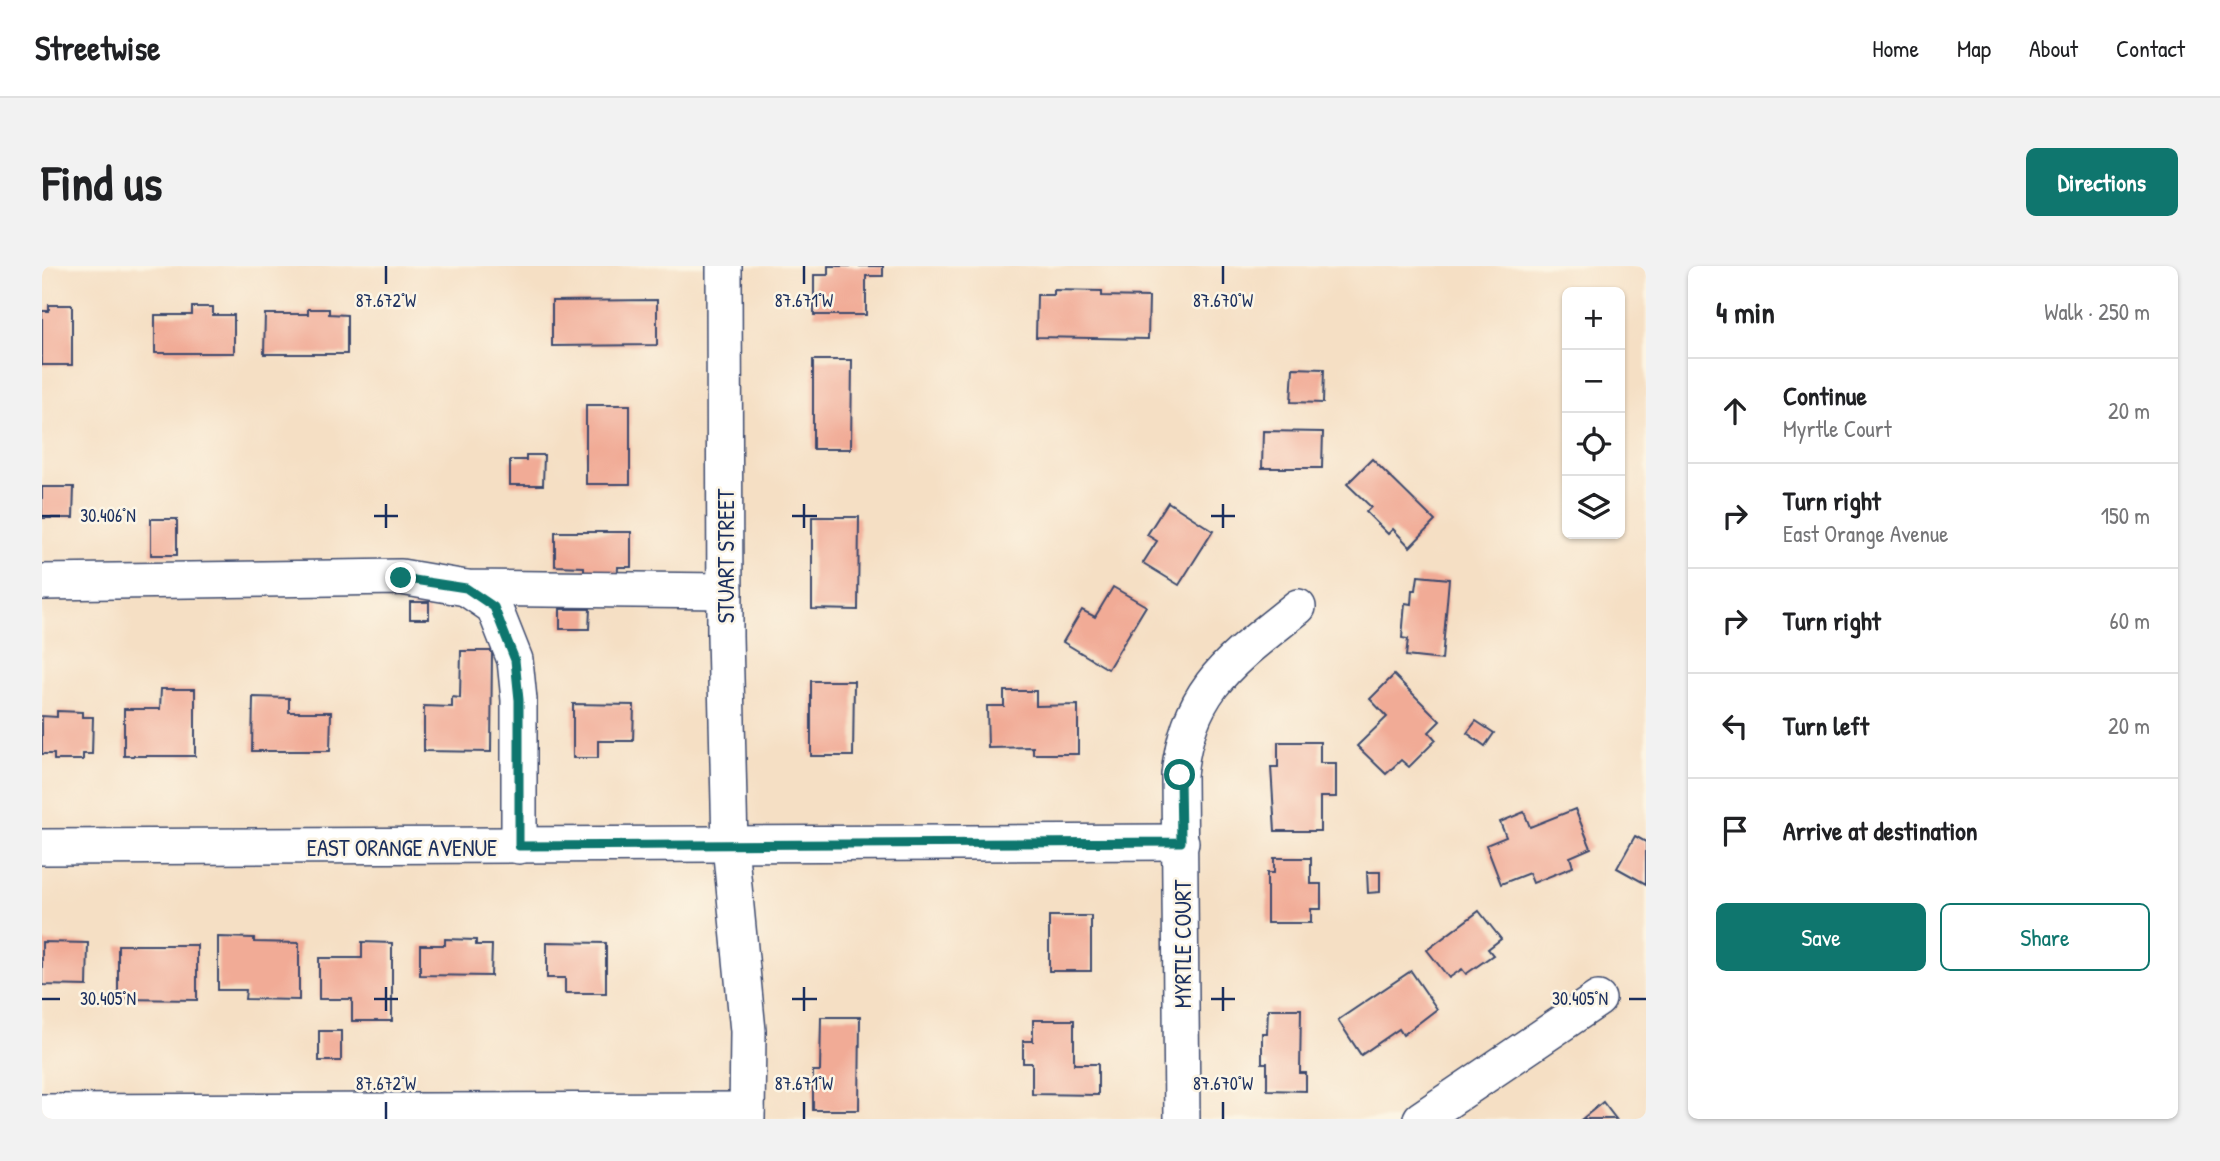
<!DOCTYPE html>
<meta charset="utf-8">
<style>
body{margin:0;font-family:"Patrick Hand",sans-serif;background:#f2f2f2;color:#202124}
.controls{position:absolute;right:21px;top:21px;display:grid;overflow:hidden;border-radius:10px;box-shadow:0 2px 5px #0004}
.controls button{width:63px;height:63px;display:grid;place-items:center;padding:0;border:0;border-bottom:2px solid #e0e0e0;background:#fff;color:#202124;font:35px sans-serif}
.stop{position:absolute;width:21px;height:21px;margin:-16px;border:5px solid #0f766e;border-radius:50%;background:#fff}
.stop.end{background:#0f766e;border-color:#fff;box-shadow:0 2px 7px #0008}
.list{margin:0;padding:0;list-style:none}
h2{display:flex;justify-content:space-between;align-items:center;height:91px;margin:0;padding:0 28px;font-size:30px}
h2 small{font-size:23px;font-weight:400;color:#757577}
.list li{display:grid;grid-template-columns:46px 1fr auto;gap:21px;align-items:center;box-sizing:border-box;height:105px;padding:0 28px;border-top:2px solid #e0e0e0}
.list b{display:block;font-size:26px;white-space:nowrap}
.list p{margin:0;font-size:23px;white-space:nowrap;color:#757577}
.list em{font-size:23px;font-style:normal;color:#757577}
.actions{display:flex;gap:14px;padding:21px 28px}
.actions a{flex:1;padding:16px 0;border:2px solid #0f766e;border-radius:10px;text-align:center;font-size:24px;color:#0f766e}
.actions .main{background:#0f766e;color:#fff}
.icon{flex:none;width:38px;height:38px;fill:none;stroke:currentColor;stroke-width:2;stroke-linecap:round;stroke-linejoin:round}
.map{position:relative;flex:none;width:1604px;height:853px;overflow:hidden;border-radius:10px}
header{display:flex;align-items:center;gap:42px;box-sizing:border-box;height:98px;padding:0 35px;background:#fff;border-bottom:2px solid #e0e0e0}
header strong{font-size:33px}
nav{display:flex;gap:38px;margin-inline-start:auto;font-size:24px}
.intro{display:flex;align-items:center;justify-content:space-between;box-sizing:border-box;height:168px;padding:0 42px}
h1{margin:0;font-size:49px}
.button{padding:18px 32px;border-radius:10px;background:#0f766e;color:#fff;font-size:24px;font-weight:700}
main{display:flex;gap:42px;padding:0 42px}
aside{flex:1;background:#fff;border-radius:10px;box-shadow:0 2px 5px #0004}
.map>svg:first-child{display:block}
.building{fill:#f1ab96}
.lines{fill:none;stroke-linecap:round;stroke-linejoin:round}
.minor-casing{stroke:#3c496d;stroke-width:38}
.minor{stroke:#fff;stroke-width:35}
.route{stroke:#0f766e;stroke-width:9}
.ticks{fill:none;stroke:#1b2f5e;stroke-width:2.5}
.labels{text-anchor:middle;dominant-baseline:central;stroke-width:5;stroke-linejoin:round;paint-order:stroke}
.street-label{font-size:23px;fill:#1b2f5e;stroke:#fcf5e5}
.ticks-label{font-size:18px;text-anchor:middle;fill:#1b2f5e;stroke:#fcf5e5;stroke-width:5;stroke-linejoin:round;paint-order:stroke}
</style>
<header>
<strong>Streetwise</strong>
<nav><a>Home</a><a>Map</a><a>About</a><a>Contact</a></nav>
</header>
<div class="intro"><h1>Find us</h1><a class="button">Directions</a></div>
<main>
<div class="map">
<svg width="1604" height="853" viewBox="0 0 1604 853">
<rect width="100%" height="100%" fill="#fcf5e5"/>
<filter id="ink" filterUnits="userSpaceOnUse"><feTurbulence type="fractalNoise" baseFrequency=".0143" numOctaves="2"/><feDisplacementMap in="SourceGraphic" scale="14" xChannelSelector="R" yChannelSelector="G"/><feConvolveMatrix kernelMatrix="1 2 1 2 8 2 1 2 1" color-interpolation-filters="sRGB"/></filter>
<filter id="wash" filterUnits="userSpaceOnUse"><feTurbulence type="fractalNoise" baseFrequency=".00686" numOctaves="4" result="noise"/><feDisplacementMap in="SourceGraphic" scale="28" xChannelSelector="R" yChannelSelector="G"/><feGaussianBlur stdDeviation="1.57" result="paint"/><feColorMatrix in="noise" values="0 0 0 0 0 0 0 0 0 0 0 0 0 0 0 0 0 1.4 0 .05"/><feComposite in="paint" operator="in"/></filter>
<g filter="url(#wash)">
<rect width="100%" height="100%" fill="#f5dfc4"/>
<g id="blocks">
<g class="building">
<path d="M786,0H841V10H824V49H772V9H786Z"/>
<path d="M1012,24L1060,25V30L1107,31L1106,73L994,71L995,29H1012Z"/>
<path d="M615,34V79L510,80V35Z"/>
<path d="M7,39H30V99H0V45H7Z"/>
<path d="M150,41H171V49H192V87H113V49H150Z"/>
<path d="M266,43H287V48L305,49V88H222L223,48H266Z"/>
<path d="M771,94H810L809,183H771Z"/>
<path d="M1251,102L1282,103L1281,137L1249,136Z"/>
<rect x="544" y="139" width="44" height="79"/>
<path d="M1221,165L1281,166L1280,202H1220Z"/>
<path d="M484,189H502L501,219H468V194H484Z"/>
<path d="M1330,193L1393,255L1368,281L1351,263L1346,268L1324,246L1329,241L1305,218Z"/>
<path d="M0,221H32L31,252H0Z"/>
<path d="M1126,236L1171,265L1137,319L1101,297L1115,275L1105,269Z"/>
<path d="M770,251H817L816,344L770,343Z"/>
<rect x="109" y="253" width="26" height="36"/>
<path d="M513,266H589V301H576L575,317L542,316V301L513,300Z"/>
<path d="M1376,310L1407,313L1400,394L1364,390L1366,373L1360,372L1363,337L1369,338L1370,324H1374Z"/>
<path d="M1071,321L1104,340L1066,403L1021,376L1040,344L1053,351Z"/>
<rect x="368" y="336" width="19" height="17"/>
<path d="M518,343H548L547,363H518Z"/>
<path d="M419,385H450L449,486L382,485V440L410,441V431L418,432Z"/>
<path d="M1352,409L1398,455L1387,466L1394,474L1367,501L1359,494L1344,508L1315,480L1345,451L1328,433Z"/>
<path d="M769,415H812L811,490H769Z"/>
<path d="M119,423H153V490H82V443H118Z"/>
<path d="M962,425H994V440L1036,439V488H991V481L946,482L945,440H962Z"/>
<path d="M211,431L247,432V446H289L288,485H210Z"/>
<path d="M531,438L592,439L591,475H556V492H531Z"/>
<path d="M15,445L40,446V451H51L50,488H41V494H12V488H0V450L15,451Z"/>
<path d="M1434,455L1452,467L1443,480L1425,467Z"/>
<path d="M1236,476H1278V497H1294V531H1278V565H1233L1229,501H1236Z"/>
<path d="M1533,543L1549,582L1528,591L1531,601L1491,617L1487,607L1459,618L1444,579L1464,571L1458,556L1482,546L1488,561Z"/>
<path d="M1593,570L1604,576V618L1575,602Z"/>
<path d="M1232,592H1269V618H1279V643H1269V657H1225V607H1232Z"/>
<path d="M1325,606H1338V626L1326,627Z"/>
<path d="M1437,645L1459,673L1446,683L1451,689L1424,708L1420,703L1407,712L1385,684Z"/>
<rect x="1007" y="650" width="42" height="55"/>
<path d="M176,671L212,672V676L257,677V734L203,733L204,724H176Z"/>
<path d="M403,673L434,674V679H450L449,710L378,709V679H403Z"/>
<path d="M0,676L46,677L45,720L0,719Z"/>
<path d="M320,676L350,677V755H310V733H277V692H320Z"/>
<path d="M505,676L564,677V727H523V712H505Z"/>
<path d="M76,679H155V734L76,733Z"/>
<path d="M1369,705L1395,743L1361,769L1357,763L1319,789L1296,754Z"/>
<path d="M1226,743H1259L1258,807H1264V825L1225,824V797H1220V767H1225Z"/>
<path d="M779,751H818L817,844H771V805H778Z"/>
<path d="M991,754H1032V798H1056V829L990,828V797H981V775H991Z"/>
<rect x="277" y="765" width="22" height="30"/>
<path d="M1561,836L1574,853H1540Z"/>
</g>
</g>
</g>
<g filter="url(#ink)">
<use href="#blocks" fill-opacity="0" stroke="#3c496d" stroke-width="2"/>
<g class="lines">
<defs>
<g id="minor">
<path d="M682,0L683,370L688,579L706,765L705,853"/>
<path d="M0,316L359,311L424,322L683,325"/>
<path d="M424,322L452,341L473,394L477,434V580"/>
<path d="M0,581L1139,576"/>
<path d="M0,846L705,844"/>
<path d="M1140,853L1137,509C1146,420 1192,393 1256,341"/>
<path d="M1379,853L1556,733"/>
</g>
</defs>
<use href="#minor" class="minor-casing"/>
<use href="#minor" class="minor"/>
</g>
</g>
<g class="lines" filter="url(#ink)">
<path class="route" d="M359,312L424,322L452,341L473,394L477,434V580L1139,576L1138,509"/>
</g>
<path class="ticks" d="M344,0V18M762,0V18M1181,0V18M344,238V262M762,238V262M1181,238V262M0,250H18M332,250H356M750,250H775M1169,250H1193M344,721V745M762,721V745M1181,721V745M0,733H18M332,733H356M750,733H775M1169,733H1193M1587,733H1604M344,836V853M762,836V853M1181,836V853"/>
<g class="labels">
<g class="street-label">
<text transform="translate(683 290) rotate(-90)">STUART STREET</text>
<text x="360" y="581">EAST ORANGE AVENUE</text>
<text transform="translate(1140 678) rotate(-90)">MYRTLE COURT</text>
</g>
</g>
<g class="ticks-label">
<text x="344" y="41">87.672°W</text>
<text x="762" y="41">87.671°W</text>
<text x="1181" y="41">87.670°W</text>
<text x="66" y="256">30.406°N</text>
<text x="66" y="739">30.405°N</text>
<text x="1538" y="739">30.405°N</text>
<text x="344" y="824">87.672°W</text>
<text x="762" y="824">87.671°W</text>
<text x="1181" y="824">87.670°W</text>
</g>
</svg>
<div class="controls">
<button>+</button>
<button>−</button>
<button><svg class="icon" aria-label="locate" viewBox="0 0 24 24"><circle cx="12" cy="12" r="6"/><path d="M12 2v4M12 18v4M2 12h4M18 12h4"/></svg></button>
<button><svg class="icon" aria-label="layers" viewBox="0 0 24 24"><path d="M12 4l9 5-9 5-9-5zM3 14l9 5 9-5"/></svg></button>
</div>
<div class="stop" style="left:1138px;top:509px"></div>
<div class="stop end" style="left:359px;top:312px"></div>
</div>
<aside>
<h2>4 min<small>Walk · 250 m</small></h2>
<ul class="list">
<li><svg class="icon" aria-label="ahead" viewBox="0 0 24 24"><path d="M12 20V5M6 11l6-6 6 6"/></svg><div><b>Continue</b><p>Myrtle Court</p></div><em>20 m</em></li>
<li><svg class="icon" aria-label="right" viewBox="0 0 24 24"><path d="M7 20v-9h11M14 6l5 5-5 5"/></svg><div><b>Turn right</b><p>East Orange Avenue</p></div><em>150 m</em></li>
<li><svg class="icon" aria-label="right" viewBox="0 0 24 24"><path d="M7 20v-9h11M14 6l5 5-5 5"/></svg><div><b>Turn right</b></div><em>60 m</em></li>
<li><svg class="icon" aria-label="left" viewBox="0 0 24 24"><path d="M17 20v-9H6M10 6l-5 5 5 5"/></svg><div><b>Turn left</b></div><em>20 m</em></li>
<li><svg class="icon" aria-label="arrive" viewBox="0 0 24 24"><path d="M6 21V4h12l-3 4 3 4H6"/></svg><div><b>Arrive at destination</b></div></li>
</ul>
<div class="actions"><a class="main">Save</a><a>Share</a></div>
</aside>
</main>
